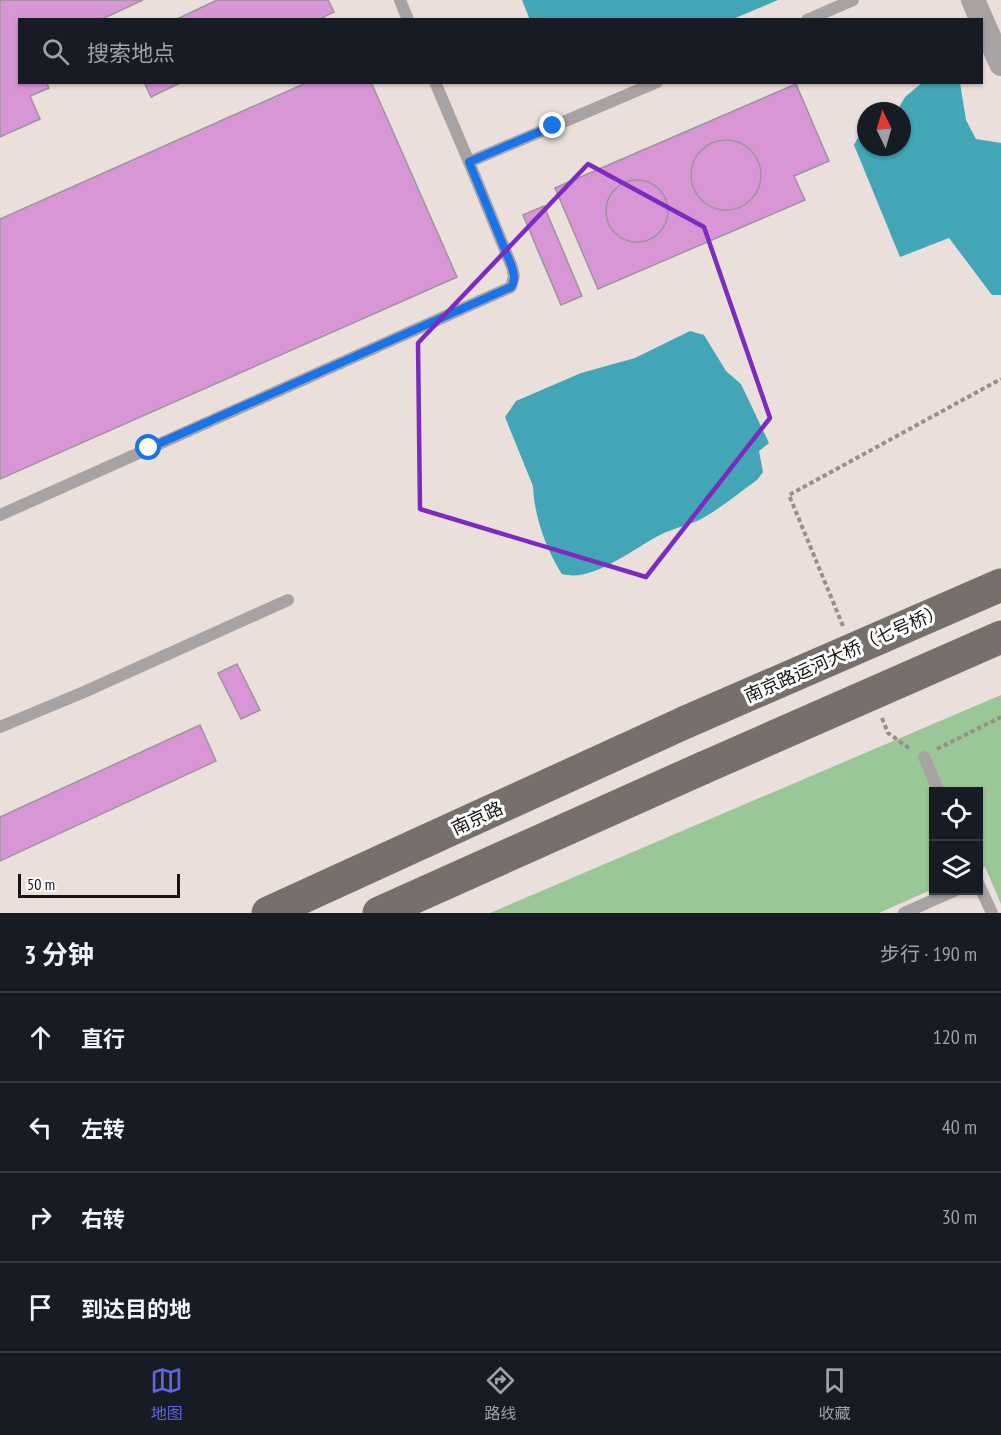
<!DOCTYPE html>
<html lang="zh">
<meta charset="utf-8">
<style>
body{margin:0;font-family:"PT Sans Narrow","Noto Sans SC",sans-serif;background:#20242c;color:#f1f3f6}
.controls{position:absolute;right:18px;bottom:18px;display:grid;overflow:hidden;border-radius:0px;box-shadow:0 2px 4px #0004}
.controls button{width:54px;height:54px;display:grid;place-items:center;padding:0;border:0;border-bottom:2px solid #363941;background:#171b24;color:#f1f3f6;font:30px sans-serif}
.compass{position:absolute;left:857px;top:102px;width:54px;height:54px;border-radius:50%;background:#171b24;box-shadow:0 2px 4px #0004;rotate:355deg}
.scale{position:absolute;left:18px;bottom:15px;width:162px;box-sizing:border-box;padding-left:6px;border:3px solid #161311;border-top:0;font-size:16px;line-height:21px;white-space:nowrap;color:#161311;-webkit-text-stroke:4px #fff;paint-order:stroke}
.stop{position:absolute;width:18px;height:18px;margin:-14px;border:4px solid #1a73e8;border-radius:50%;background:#fff}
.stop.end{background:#1a73e8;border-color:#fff;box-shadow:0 2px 6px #0008}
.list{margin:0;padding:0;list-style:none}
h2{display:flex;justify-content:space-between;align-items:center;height:78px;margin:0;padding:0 24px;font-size:26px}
h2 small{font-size:20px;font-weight:400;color:#9ea1a6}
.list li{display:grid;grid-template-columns:39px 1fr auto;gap:18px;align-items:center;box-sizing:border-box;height:90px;padding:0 24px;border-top:2px solid #363941}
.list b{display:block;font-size:22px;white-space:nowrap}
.list em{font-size:20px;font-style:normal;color:#9ea1a6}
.icon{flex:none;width:33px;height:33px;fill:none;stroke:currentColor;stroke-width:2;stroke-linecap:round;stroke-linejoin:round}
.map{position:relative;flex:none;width:1001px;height:913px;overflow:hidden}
.search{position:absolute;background:#171b24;box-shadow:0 2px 4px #0004;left:18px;right:18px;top:18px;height:66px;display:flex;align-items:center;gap:15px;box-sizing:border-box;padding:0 21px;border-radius:0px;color:#9ea1a6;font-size:22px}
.sheet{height:438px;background:#171b24}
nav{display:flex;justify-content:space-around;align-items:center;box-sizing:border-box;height:84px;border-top:2px solid #363941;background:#171b24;font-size:16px;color:#9ea1a6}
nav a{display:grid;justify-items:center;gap:3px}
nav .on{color:#5d66de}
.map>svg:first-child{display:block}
.green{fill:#9ac797}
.water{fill:#43a6b7}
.building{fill:#d996d7;stroke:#9c959c;stroke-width:1.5}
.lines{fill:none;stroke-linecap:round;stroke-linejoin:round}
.path{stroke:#98908d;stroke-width:4;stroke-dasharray:4.5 3;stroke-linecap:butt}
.service{stroke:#a8a3a2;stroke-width:12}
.minor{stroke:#a8a3a2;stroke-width:24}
.primary{stroke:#776f6c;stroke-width:33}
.primary-bridge{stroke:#776f6c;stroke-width:33}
.route{stroke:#1a73e8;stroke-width:8}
.marked{fill:none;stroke:#7b2cbf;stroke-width:4.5;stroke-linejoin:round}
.labels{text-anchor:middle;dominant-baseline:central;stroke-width:6;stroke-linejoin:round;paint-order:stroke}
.street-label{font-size:18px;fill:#161311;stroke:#fff}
</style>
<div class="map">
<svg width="1001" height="913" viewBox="0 0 1001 913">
<rect width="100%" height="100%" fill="#eadfdb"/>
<path class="green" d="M1001,695V904L985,867L979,869L978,792H934L933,889L879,913H490Z"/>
<g class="water">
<path d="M522,0H778L733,19L530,20Z"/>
<path d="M923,82L960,83L966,120L976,139L1001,143V295H992L949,238L900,257L854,145L857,139L866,132V147H902V111H897L905,97Z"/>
<path d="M690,331L704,335L726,371L741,384L769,443L759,451L763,472L757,480C739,493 722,507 703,518C690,525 673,528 660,535C634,548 592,583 562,574C546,550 534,515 533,486L505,417L516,401L581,373L635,358Z"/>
</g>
<g class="building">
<path d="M0,0H143L100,20H20V82H46L49,88L30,96L40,119L0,137Z"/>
<path d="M217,0H328L334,12L318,20H175Z"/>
<path d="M144,82H182L151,97Z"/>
<path d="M308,82H371L457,277L0,479V219Z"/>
<path d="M796,84L829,161L794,176L805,200L598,289L555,188Z"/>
<circle cx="726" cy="175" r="35"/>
<circle cx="637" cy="211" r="31"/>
<path d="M544,206L582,296L561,305L523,215Z"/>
<path d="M237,664L260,710L241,719L218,673Z"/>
<path d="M200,725L216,761L0,861V817Z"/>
</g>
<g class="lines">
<g class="path">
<path d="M843,626L789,495L1001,379"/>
<path d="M882,718L888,733L910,749"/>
<path d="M937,749L1001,717"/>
</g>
<g class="service">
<path d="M400,0L408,20"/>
<path d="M807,20L853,0"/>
<path d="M435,82L469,162L657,82"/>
<path d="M0,515L511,287L514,276L512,267L469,162"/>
<path d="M0,727L84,692L288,600"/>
<path d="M924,757L939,792"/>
<path d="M978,883L992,913"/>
<path d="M904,913L956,890"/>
</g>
<path class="minor" d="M973,0L1001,64"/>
<g class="primary">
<path d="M268,913L686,722"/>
<path d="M379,913L703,768"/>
</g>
<g class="primary-bridge">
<path d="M686,722L1001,585"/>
<path d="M703,768L1001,637"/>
</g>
</g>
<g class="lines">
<path class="route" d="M149,448L511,287C516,280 514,275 512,267L469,162L553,126"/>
</g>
<path class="marked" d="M588,164L704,227L770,418L646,577L420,509L418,343Z"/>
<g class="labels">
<g class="street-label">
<text transform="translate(844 653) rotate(-24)">南京路运河大桥（七号桥）</text>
<text transform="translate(477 818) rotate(-25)">南京路</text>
</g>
</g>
</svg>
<div class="controls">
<button><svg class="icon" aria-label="locate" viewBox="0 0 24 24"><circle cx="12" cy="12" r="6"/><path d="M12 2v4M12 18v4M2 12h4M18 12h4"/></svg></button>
<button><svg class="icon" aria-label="layers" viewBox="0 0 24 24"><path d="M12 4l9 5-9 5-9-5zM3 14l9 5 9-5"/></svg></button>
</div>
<svg class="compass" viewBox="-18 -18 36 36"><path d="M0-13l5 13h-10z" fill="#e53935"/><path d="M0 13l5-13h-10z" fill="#9ea1a6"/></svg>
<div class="scale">50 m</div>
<div class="stop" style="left:149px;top:448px"></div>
<div class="stop end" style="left:553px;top:126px"></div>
<div class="search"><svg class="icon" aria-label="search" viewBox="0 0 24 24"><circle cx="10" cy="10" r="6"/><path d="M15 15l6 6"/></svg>搜索地点</div>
</div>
<section class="sheet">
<h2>3 分钟<small>步行 · 190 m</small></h2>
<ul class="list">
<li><svg class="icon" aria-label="ahead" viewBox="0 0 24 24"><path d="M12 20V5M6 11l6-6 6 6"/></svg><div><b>直行</b></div><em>120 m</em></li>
<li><svg class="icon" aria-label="left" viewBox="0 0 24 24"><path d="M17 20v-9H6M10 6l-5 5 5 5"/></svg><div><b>左转</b></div><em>40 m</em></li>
<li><svg class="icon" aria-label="right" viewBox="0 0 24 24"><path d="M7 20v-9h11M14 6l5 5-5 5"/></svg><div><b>右转</b></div><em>30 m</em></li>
<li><svg class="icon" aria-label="arrive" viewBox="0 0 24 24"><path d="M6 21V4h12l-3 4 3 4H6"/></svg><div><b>到达目的地</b></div></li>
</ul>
</section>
<nav>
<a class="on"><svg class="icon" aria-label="map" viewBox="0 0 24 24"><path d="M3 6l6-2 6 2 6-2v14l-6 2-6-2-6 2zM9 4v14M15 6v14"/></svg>地图</a>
<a><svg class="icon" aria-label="directions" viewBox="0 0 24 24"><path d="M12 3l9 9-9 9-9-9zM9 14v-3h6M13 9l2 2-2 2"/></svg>路线</a>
<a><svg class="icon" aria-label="saved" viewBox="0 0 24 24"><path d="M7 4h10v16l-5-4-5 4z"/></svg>收藏</a>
</nav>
